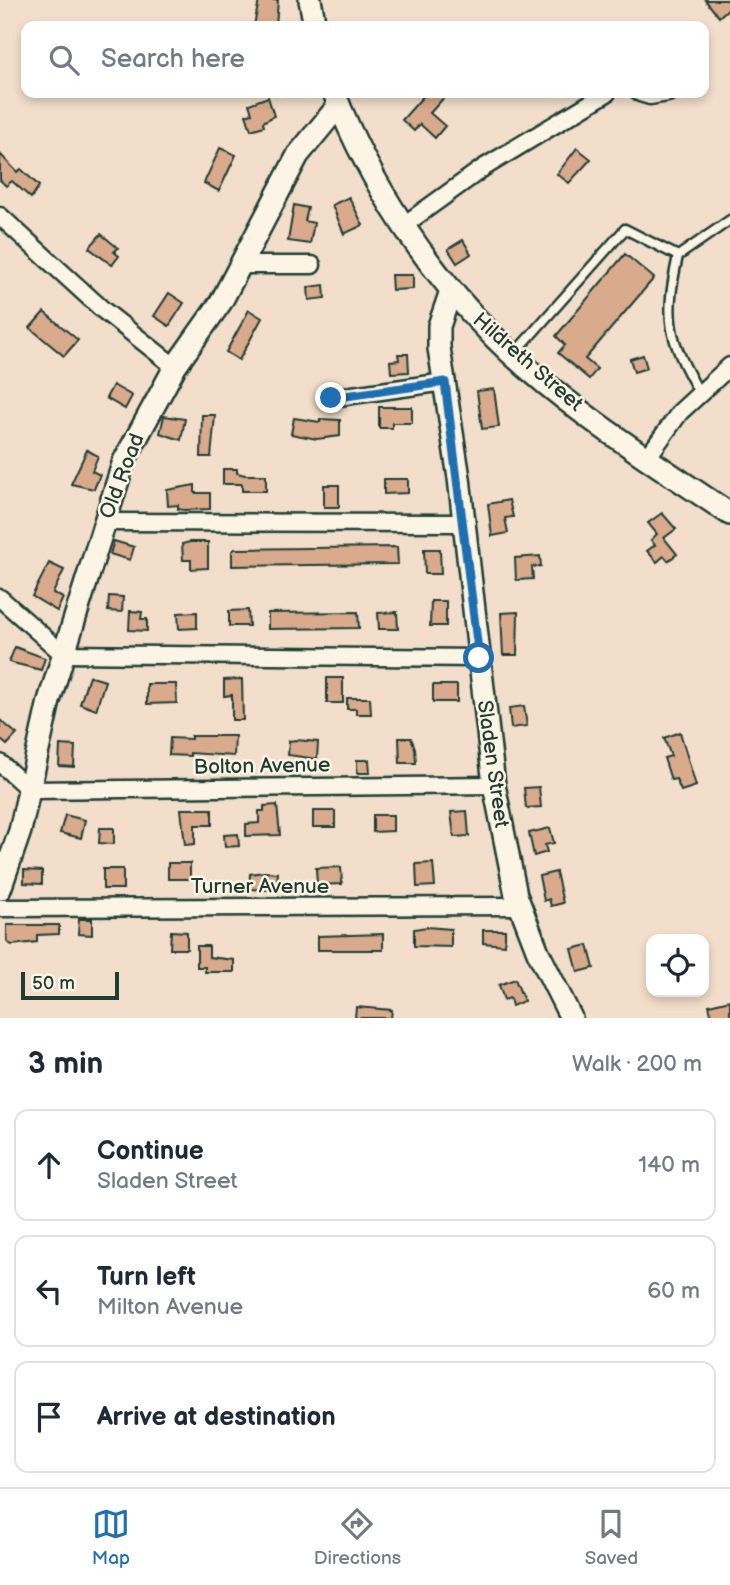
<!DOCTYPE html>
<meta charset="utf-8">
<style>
body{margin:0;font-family:"Balsamiq Sans",sans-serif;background:#f6f6f7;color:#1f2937}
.controls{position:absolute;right:21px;bottom:21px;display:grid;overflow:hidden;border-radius:14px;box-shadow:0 4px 10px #0003}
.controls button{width:63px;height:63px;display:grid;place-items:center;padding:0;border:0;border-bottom:2px solid #e0e1e3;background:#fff;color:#1f2937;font:35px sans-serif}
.scale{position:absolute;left:21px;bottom:18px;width:98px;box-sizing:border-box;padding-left:7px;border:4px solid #1f3d34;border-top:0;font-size:19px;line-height:24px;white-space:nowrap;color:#1f3d34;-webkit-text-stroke:5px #fcf5e5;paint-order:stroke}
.stop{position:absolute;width:21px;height:21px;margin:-16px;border:5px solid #1f6fb2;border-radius:50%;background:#fff}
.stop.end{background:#1f6fb2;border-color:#fff;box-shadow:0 2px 7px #0008}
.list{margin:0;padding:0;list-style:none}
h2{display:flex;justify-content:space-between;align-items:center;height:91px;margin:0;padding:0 28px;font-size:30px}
h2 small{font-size:23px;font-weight:400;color:#747a83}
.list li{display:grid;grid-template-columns:46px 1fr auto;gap:21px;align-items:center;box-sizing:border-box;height:112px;margin:0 14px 14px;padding:0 14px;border:2px solid #e0e1e3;border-radius:14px}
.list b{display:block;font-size:26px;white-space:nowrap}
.list p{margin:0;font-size:23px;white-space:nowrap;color:#747a83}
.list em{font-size:23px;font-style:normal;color:#747a83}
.icon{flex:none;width:38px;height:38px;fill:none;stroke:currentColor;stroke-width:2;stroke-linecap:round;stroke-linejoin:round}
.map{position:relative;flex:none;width:730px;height:1018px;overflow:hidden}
.search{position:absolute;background:#fff;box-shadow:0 4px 10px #0003;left:21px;right:21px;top:21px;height:77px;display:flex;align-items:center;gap:18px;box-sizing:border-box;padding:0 24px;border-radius:14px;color:#747a83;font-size:26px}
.sheet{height:469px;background:#fff}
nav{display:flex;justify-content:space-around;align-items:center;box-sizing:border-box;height:98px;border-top:2px solid #e0e1e3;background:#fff;font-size:19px;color:#747a83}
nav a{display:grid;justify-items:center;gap:4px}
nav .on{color:#1f6fb2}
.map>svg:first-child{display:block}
.building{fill:#d9aa8b;stroke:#1f3d34;stroke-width:2}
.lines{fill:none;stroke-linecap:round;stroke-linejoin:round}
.lane-casing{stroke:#1f3d34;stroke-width:13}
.street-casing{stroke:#1f3d34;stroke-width:21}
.secondary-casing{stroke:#1f3d34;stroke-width:26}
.lane{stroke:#fcf5e5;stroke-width:8}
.street{stroke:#fcf5e5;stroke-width:16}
.secondary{stroke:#fcf5e5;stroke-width:21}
.route{stroke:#1f6fb2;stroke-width:9}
.labels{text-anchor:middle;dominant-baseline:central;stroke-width:5;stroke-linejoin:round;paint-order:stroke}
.street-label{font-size:21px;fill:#1f3d34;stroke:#fcf5e5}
</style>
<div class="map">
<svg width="730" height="1018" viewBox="0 0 730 1018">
<rect width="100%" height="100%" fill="#f2deca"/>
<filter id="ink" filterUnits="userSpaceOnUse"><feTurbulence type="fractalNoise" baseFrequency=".0143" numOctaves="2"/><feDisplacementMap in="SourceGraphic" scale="14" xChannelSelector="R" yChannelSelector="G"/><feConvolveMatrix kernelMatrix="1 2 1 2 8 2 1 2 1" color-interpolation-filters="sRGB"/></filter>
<g filter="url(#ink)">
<g class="building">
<path d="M259,0H278L276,26H254Z"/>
<path d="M705,0H730V7L719,17Z"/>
<path d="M426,93H448L430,113L445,126L435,138L420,124L414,131L402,120Z"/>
<path d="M268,97L274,116L263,122L264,126L251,130L246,115L252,113L249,104Z"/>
<path d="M220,148L236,155L219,191L204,183Z"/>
<path d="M577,148L591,159L569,183L557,174Z"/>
<path d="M0,154L17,172L21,169L39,186L31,198L12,181L6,186L0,180Z"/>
<path d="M349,197L363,225L344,234L332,205Z"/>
<path d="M294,205L308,208L305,221L314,223L310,244L288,241Z"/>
<path d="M101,234L118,248L114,252L119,256L112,265L89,248Z"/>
<path d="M463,240L471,254L457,263L448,249Z"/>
<path d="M625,254L654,278L585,359L597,369L589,379L558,353L565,345L556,336Z"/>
<path d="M391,275H413V289L392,290Z"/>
<path d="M324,285L325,298L309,300L308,287Z"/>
<path d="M169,293L184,303L169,326L154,316Z"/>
<path d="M249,310L262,318L239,360L226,352Z"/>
<path d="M44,312L78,340L64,356L30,328Z"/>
<path d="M398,354H408L409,372L391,373L390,361L399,360Z"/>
<path d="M643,355L647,368L634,372L630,359Z"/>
<path d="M113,385L132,396L125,409L106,398Z"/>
<path d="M494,389L499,427L482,429L477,391Z"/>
<path d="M379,407H412V423H392V428H379Z"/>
<path d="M202,415H215L211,457H201Z"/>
<path d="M164,416L185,419L181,440L160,433Z"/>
<path d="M294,418L320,422V419L340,420V436L317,439L291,434Z"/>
<path d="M87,450L98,456L92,471L100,475L94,489L71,484Z"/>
<path d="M223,469H237V473L245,475H266V491H242V484H223Z"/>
<path d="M384,479H408V493L384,494Z"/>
<path d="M195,485V493H210V509L184,510L178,509V505L168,506L167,490Z"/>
<rect x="324" y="485" width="15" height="22"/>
<path d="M509,500L513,517L505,518L508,533L492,536L488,504Z"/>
<path d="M662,513L676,529L664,538L677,554L668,561L664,556L657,562L647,551L655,545L651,540L657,534L648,523Z"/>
<path d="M114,541L134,547L130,560L110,554Z"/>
<path d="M190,542H208V568L191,569V560H183L182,544Z"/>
<path d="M397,547L398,564L232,566V551L235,549Z"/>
<path d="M424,549H440L441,574H425Z"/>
<path d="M540,556L541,566L532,567L533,579L516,580L515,558Z"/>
<path d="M49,563L64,570L53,593L63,598L57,611L32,596Z"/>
<path d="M109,596L123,597L122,612L108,611Z"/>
<path d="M431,601H446V626H430Z"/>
<path d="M248,610L249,626H229V611Z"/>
<path d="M130,611L142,612L141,619H147V631L129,630Z"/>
<path d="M197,612V628L179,629L178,613Z"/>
<path d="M358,612L359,628L268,629V613Z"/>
<path d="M397,612L398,629H379L378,613Z"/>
<path d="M518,612L517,655H503L501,613Z"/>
<path d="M15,647L45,658L41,670L9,662Z"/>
<path d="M89,676L105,681L96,710L80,704Z"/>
<rect x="327" y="678" width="16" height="25"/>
<path d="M242,679L243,720H232V695L224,696V680Z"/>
<path d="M147,684H176L177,703L147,704Z"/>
<rect x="433" y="685" width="24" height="17"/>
<path d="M347,698H370L371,714H356V709H347Z"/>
<path d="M524,706L527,726L511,728L509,708Z"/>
<path d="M0,720L17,734L7,745L0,739Z"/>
<path d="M680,732L696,786L681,791L676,779L671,780L664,758L671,756L664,738Z"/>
<path d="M191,736H235L234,756L190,753V756L169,755L170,738L191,739Z"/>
<path d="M399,738H411L415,748L416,763H400Z"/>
<path d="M296,740L318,742L317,759L288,755L289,741Z"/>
<path d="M60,745L75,746L74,767L59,766Z"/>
<path d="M357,760H369L370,773H357Z"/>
<path d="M539,787L541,807L526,808L524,788Z"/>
<path d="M277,805L280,835L246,836V824L259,823V811H264V806Z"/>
<path d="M181,809H212V825H195V844L185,845Z"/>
<rect x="313" y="811" width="22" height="16"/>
<path d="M467,811L469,836L454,837L451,812Z"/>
<path d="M65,815L85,820L81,838L60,833Z"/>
<path d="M373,815H393V831L373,832Z"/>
<path d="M100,828H114V844L99,843Z"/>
<path d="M550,828L554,843L545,845L547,852L534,856L529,833Z"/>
<path d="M238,834L239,846L225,847L224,835Z"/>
<rect x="168" y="863" width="22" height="16"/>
<path d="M433,863L435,886L417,887L416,864Z"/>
<path d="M341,867L342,884L317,885L316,868Z"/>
<rect x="103" y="869" width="20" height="20"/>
<path d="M24,870L42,871V884L24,883Z"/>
<path d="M264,872L278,873L277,884L269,883V890L249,889L250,874Z"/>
<path d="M556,872L563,903L551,906L549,899L544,901L539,876Z"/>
<path d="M79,919H92V935L78,934Z"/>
<path d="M7,925H59V934L37,935V942L12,945L7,942Z"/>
<path d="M427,927L451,929V947L414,946V929Z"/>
<path d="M483,930H505V945L483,943Z"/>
<path d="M171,931L187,932V949H170Z"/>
<path d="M383,934V950H318V936Z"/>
<path d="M588,945L594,968L578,972L572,949Z"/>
<path d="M197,946H209V957L234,960V972H205V967H197Z"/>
<path d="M515,979L524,1001L512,1006L510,998L504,1000L499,985Z"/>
<path d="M730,1000V1018H712L709,1005Z"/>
<path d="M356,1007L392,1010L391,1018H355Z"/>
</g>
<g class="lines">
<defs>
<g id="lane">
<path d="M514,354L625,229L678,256"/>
<path d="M700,394C668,338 664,319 678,256L730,220"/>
</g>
<g id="street">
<path d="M640,93L650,96L668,93"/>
<path d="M0,216L103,310L175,367"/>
<path d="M404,225L483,168L607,93"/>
<path d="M240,265H312"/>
<path d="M331,398L445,382"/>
<path d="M647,458L680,412L730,366"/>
<path d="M105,522L464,523"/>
<path d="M0,598L63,654L479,658"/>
<path d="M0,763L30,790L494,785"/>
<path d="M0,908L520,906"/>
</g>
<g id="secondary">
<path d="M310,0L315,26"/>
<path d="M335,95C371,185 426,269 495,338C564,407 650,460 730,514"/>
<path d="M451,291L439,326V348L459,478L494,785L516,895L538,952L571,1018"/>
<path d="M0,889L20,831L49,701L124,461L175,367L221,302L298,155L339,105"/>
</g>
</defs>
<use href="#lane" class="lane-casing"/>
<use href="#street" class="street-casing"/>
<use href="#secondary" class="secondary-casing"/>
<use href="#lane" class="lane"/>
<use href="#street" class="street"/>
<use href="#secondary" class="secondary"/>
</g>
</g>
<g class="lines" filter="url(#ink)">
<path class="route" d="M331,398L445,382L479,658"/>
</g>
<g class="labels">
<g class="street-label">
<text transform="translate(528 362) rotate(41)">Hildreth Street</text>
<text transform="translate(122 476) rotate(-69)">Old Road</text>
<text transform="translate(493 764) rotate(82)">Sladen Street</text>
<text transform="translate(262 766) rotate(-1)">Bolton Avenue</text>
<text x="260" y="886">Turner Avenue</text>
</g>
</g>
</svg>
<div class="controls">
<button><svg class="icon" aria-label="locate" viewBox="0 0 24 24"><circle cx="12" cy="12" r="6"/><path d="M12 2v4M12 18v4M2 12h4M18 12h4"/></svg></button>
</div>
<div class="scale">50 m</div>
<div class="stop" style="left:479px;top:658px"></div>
<div class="stop end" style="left:331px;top:398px"></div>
<div class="search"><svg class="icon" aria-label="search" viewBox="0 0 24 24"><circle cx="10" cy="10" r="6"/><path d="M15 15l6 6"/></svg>Search here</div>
</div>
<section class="sheet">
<h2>3 min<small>Walk · 200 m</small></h2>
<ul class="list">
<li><svg class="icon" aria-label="ahead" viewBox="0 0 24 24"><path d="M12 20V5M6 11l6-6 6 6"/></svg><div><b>Continue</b><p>Sladen Street</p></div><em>140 m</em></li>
<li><svg class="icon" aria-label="left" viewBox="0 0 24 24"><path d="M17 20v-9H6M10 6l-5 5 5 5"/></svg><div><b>Turn left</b><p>Milton Avenue</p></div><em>60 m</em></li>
<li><svg class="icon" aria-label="arrive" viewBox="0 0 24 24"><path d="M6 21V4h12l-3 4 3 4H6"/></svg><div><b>Arrive at destination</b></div></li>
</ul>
</section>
<nav>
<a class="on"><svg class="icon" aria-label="map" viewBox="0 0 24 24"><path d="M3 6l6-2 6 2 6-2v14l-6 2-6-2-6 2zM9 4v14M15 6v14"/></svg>Map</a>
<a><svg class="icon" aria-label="directions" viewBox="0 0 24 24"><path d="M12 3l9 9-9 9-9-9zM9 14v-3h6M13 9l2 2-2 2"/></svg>Directions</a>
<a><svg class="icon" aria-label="saved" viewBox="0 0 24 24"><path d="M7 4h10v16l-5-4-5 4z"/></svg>Saved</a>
</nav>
